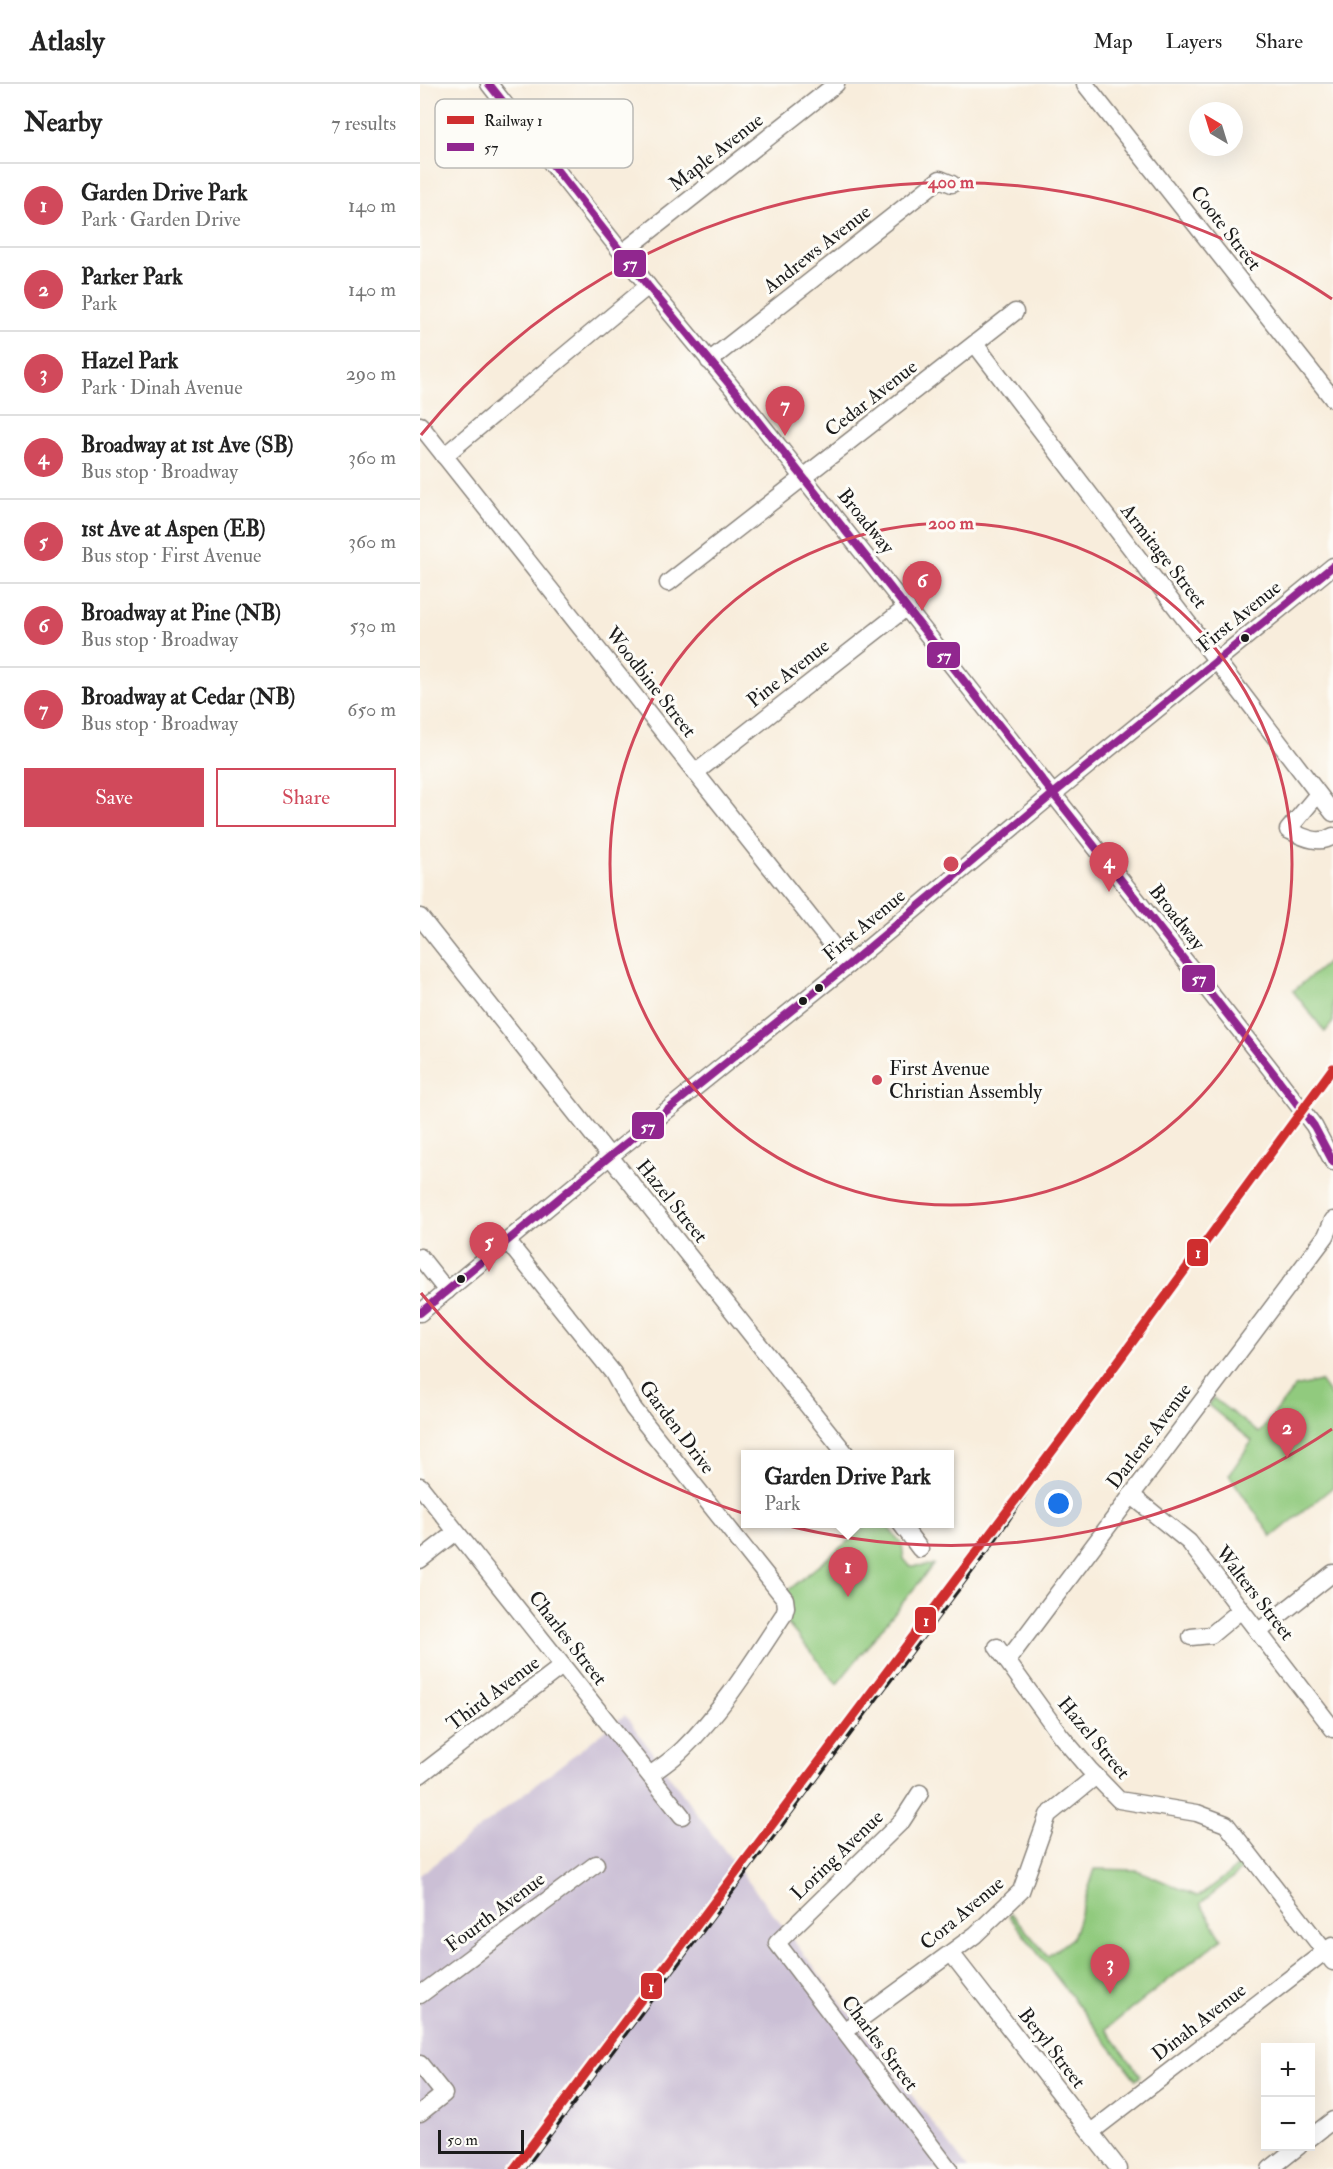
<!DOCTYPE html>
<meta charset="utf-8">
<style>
body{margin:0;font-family:"IM FELL Double Pica",serif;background:#f6f6f6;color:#222}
.controls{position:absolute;right:18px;bottom:18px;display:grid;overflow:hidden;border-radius:0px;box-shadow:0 6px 24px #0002}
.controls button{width:54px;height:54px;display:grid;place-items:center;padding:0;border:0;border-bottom:2px solid #e0e0e0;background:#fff;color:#222;font:30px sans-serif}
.compass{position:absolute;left:769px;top:18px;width:54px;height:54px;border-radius:50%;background:#fff;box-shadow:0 6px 24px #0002;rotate:322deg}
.scale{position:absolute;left:18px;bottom:15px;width:86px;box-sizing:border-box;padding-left:6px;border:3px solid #1c1c1c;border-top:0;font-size:16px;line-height:21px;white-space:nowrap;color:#1c1c1c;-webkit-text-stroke:4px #fdfcf7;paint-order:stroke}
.you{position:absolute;left:639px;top:1420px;width:21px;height:21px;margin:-15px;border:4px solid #fff;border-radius:50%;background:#1a73e8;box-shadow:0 0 0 9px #1a73e833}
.badge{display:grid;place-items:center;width:39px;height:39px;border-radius:50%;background:#d1495b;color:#fff;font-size:20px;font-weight:700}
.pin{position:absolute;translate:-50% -50px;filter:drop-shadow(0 2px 3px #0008)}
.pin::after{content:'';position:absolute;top:32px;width:21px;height:18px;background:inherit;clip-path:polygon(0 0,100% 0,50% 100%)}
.popup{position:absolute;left:321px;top:1366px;width:213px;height:78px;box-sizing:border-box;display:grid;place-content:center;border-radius:0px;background:#fff;filter:drop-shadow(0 2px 4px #0005);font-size:20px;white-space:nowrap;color:#767676}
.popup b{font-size:22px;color:#222}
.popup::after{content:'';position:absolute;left:50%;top:100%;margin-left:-12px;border:12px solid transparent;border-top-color:#fff}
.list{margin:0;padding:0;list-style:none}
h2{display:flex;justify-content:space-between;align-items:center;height:78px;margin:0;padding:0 24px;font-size:26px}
h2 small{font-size:20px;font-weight:400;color:#767676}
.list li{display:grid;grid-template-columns:39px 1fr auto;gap:18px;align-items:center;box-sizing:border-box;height:84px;padding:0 24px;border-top:2px solid #e0e0e0}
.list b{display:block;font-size:22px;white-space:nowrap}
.list p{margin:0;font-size:20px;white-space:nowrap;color:#767676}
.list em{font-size:20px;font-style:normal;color:#767676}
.actions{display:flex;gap:12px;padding:18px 24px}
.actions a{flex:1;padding:14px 0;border:2px solid #d1495b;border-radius:0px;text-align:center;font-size:21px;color:#d1495b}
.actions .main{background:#d1495b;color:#fff}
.map{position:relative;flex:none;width:913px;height:2085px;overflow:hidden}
header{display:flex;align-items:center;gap:36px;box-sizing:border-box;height:84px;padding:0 30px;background:#fff;border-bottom:2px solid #e0e0e0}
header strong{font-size:28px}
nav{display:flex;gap:33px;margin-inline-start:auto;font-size:21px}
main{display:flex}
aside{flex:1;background:#fff}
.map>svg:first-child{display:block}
.industrial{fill:#cbbfd5}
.green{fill:#91ca7e;stroke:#56734d;stroke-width:1.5}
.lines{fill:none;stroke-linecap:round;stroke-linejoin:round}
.minor-casing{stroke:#8a847c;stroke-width:19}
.minor{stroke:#fff;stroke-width:16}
.rail-casing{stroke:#1c1c1c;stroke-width:6}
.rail{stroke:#fdfcf7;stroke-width:4;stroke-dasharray:11;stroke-linecap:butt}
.bus-1-casing{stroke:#fdfcf7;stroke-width:12}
.bus-1{stroke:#91278f;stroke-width:8}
.rail-1-casing{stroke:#fdfcf7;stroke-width:14}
.rail-1{stroke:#cf2e2f;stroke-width:9}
.ring{fill:none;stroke:#d1495b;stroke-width:3}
.bus-dot{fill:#1c1c1c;stroke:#fdfcf7;stroke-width:2}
.poi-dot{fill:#d1495b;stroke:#fdfcf7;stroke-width:2}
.labels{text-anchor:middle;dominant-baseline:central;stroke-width:6;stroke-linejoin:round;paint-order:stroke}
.street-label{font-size:20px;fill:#1c1c1c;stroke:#fdfcf7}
.poi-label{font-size:20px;fill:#1c1c1c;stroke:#fdfcf7;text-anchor:start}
.key{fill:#fdfcf7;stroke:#bab9b5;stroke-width:1.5}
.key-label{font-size:16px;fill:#1c1c1c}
.centre{fill:#d1495b;stroke:#fdfcf7;stroke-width:3}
.ring-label{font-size:18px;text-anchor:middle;font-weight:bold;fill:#d1495b;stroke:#fdfcf7;stroke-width:6;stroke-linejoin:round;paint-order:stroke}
.line-badge{stroke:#fdfcf7;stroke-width:2}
.badge-label{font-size:16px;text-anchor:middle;font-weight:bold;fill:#fff}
</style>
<header>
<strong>Atlasly</strong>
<nav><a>Map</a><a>Layers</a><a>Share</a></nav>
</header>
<main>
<aside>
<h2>Nearby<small>7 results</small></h2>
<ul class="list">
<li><span class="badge">1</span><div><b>Garden Drive Park</b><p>Park · Garden Drive</p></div><em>140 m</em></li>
<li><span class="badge">2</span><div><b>Parker Park</b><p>Park</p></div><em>140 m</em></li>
<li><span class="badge">3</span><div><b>Hazel Park</b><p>Park · Dinah Avenue</p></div><em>290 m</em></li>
<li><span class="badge">4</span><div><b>Broadway at 1st Ave (SB)</b><p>Bus stop · Broadway</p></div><em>360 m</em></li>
<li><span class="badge">5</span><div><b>1st Ave at Aspen (EB)</b><p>Bus stop · First Avenue</p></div><em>360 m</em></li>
<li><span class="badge">6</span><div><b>Broadway at Pine (NB)</b><p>Bus stop · Broadway</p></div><em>530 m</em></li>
<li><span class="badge">7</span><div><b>Broadway at Cedar (NB)</b><p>Bus stop · Broadway</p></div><em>650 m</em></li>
</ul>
<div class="actions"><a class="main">Save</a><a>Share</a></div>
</aside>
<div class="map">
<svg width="913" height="2085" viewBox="0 0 913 2085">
<rect width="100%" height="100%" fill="#fdfcf7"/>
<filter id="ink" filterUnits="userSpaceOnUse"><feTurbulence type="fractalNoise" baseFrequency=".0167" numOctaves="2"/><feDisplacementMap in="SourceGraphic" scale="12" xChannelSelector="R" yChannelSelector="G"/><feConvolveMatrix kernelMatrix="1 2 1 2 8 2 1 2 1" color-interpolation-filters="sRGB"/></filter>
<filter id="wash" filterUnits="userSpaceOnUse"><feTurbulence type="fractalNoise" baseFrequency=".008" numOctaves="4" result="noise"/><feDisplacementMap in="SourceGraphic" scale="24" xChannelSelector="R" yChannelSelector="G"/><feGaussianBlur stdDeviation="1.35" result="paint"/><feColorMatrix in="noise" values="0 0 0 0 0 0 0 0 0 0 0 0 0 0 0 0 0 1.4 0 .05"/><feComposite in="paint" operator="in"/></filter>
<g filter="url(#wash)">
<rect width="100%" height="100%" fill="#f8eddc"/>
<path class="industrial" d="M205,1631L289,1746L548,2085H0V1791Z"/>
<g class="green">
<path d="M913,874V938L905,948L873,907Z"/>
<path d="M900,1297L913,1315V1403L852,1453L809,1391L832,1357L788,1321L793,1314L839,1349L875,1303Z"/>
<path d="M449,1440H465L482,1460L484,1475L490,1482L513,1481L417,1600L366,1538V1508Z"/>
<path d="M824,1778L827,1782L781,1819V1821L802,1854L686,1945L721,1992L716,1996L589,1832L591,1829L628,1872L652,1854L675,1785L717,1786L777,1812L781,1811Z"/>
</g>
</g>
<g filter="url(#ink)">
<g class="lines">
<defs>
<g id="minor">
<path d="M69,0L228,202L319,312L848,982L894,1042L913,1078"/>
<path d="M665,0L913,315"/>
<path d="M202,169L416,0"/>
<path d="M555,260L913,729"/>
<path d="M289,277L520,95L532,100"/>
<path d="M0,341L428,881"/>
<path d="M24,372L228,202"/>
<path d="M248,499L595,228"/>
<path d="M275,689L487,523"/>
<path d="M898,710L868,746C881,752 899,762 913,752"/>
<path d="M0,833L426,1370"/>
<path d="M88,1158L193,1289L213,1324L365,1515L366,1523L364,1530C333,1577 303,1626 263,1665C253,1675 241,1683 230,1691"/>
<path d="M0,1173L27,1207"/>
<path d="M0,1229L189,1073L428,881L633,710L913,482"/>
<path d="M0,1402L262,1732"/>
<path d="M711,1411L769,1458L913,1645"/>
<path d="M481,1440L500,1465"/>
<path d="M0,1476L36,1448"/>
<path d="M838,1548L913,1489"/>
<path d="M771,1553L791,1551L821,1526"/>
<path d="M577,1563L641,1652L669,1685L699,1716L777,1729L806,1740L913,1878"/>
<path d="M587,1577L906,1152L913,1136"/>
<path d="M0,1691L142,1582"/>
<path d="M500,1709L482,1737L357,1859L529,2085"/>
<path d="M531,1869L699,2085"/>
<path d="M0,1911L176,1780"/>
<path d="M424,1947L555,1851L601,1807L628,1731L676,1692"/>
<path d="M0,1980L24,2010L0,2029"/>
<path d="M671,2048L912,1862"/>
<path d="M890,2054L913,2036"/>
<path d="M850,2085L879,2062"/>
</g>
</defs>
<use href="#minor" class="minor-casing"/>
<use href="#minor" class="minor"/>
<defs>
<g id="rail">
<path d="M90,2085L112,2060"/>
<path d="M103,2085L569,1463L645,1350"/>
</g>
</defs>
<use href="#rail" class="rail-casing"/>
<use href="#rail" class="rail"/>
<defs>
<g id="bus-1">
<path d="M69,0L228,202L319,312L848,982L894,1042L913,1078"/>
<path d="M0,1229L189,1073L428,881L633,710L913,482"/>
</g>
</defs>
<use href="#bus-1" class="bus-1-casing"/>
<use href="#bus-1" class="bus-1"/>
<defs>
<path id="rail-1" d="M94,2085L645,1350L913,984"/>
</defs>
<use href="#rail-1" class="rail-1-casing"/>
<use href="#rail-1" class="rail-1"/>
</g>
</g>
<g class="ring">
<circle cx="531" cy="780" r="341"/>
<path d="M912 1345A682 682 0 0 1 1 1209M1 351A682 682 0 0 1 912 215"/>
</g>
<g class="bus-dot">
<circle cx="825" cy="554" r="5"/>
<circle cx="399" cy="904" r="5"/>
<circle cx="383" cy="917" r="5"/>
<circle cx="41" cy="1195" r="5"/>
</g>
<circle class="poi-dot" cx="457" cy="996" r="6"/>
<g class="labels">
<g class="street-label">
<text transform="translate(296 68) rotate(-38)">Maple Avenue</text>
<text transform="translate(806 144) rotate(52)">Coote Street</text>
<text transform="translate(397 165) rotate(-38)">Andrews Avenue</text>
<text transform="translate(451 314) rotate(-38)">Cedar Avenue</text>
<text transform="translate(446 437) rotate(51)">Broadway</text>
<text transform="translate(744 472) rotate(52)">Armitage Street</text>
<text transform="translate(819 532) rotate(-39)">First Avenue</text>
<text transform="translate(368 589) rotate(-38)">Pine Avenue</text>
<text transform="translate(231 598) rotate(52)">Woodbine Street</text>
<text transform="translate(757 833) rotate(52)">Broadway</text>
<text transform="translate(444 841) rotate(-40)">First Avenue</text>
<text transform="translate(252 1117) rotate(51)">Hazel Street</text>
<text transform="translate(257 1343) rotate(53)">Garden Drive</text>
<text transform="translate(729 1352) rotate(-53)">Darlene Avenue</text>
<text transform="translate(835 1509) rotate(52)">Walters Street</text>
<text transform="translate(148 1554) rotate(52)">Charles Street</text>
<text transform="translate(73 1609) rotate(-37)">Third Avenue</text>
<text transform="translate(674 1654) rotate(50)">Hazel Street</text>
<text transform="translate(417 1771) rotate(-44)">Loring Avenue</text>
<text transform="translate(75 1828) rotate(-37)">Fourth Avenue</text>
<text transform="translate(542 1829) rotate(-40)">Cora Avenue</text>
<text transform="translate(779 1938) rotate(-38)">Dinah Avenue</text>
<text transform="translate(460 1959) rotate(53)">Charles Street</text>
<text transform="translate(632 1964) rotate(52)">Beryl Street</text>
</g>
<g class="poi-label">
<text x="469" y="984">First Avenue<tspan x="469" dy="23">Christian Assembly</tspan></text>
</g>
</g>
<rect x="15" y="15" width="198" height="69" rx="9" class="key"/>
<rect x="27" y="32" width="27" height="8" fill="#cf2e2f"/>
<rect x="27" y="59" width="27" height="8" fill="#91278f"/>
<g class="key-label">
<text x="64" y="42">Railway 1</text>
<text x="64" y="69">57</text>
</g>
<circle cx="531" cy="780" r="9" class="centre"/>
<g class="ring-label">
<text x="531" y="104">400 m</text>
<text x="531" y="445">200 m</text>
</g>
<g class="line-badge">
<rect x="193" y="165" width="34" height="29" rx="6" fill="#91278f"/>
<rect x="506" y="557" width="35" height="28" rx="6" fill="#91278f"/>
<rect x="761" y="880" width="35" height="29" rx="6" fill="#91278f"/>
<rect x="211" y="1027" width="34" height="29" rx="6" fill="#91278f"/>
<rect x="766" y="1154" width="23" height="29" rx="6" fill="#cf2e2f"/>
<rect x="494" y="1522" width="23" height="28" rx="6" fill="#cf2e2f"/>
<rect x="220" y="1888" width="23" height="28" rx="6" fill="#cf2e2f"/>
</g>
<g class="badge-label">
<text x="210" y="185">57</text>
<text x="524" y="577">57</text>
<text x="779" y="900">57</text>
<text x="228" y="1048">57</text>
<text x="778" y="1174">1</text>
<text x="506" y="1542">1</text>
<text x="231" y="1908">1</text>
</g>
</svg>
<div class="controls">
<button>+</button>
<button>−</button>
</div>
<svg class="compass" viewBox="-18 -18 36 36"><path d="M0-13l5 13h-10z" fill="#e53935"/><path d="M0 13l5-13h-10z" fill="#767676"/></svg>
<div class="scale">50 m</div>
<div class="you"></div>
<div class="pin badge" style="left:428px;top:1513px">1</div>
<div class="popup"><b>Garden Drive Park</b>Park</div>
<div class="pin badge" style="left:867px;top:1374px">2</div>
<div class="pin badge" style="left:690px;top:1910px">3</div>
<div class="pin badge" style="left:689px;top:808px">4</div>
<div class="pin badge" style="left:69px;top:1188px">5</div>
<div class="pin badge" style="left:502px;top:527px">6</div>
<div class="pin badge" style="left:365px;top:352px">7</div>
</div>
</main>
